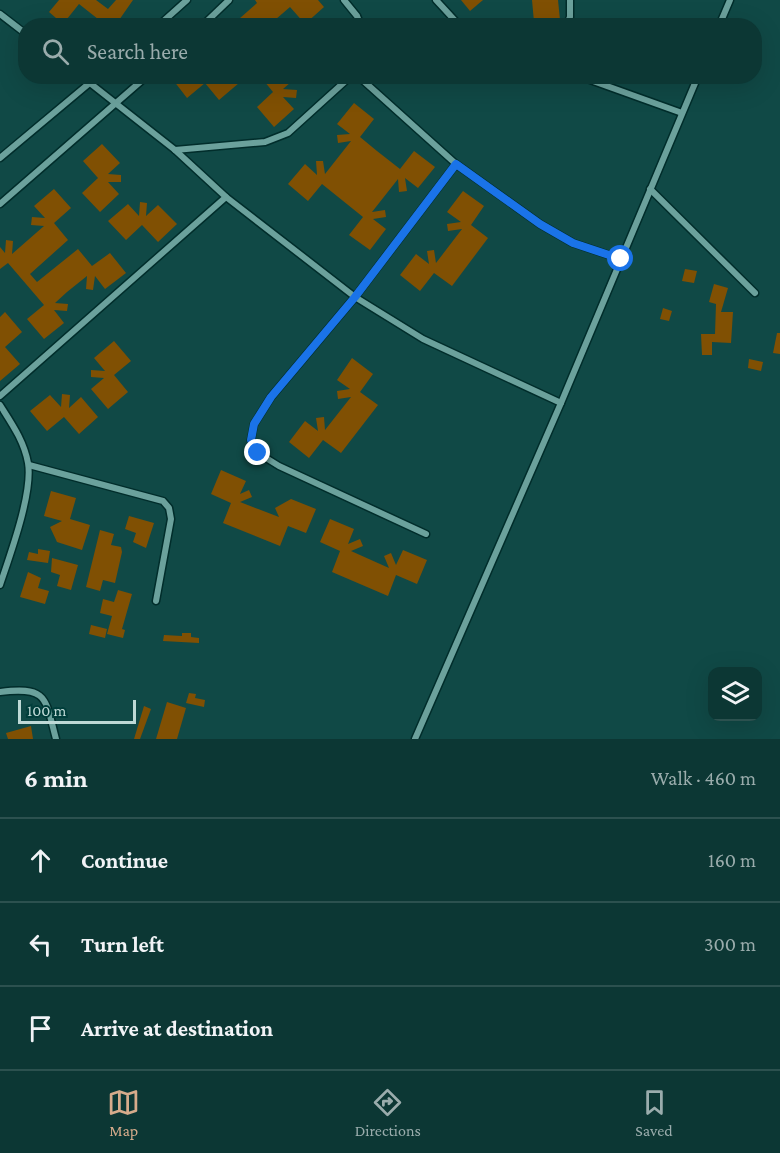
<!DOCTYPE html>
<meta charset="utf-8">
<style>
body{margin:0;font-family:"Crimson Pro",serif;background:#1a4240;color:#f1f3f6}
.controls{position:absolute;right:18px;bottom:18px;display:grid;overflow:hidden;border-radius:12px;box-shadow:0 6px 24px #0002}
.controls button{width:54px;height:54px;display:grid;place-items:center;padding:0;border:0;border-bottom:2px solid #2c514f;background:#0c3734;color:#f1f3f6;font:30px sans-serif}
.scale{position:absolute;left:18px;bottom:15px;width:118px;box-sizing:border-box;padding-left:6px;border:3px solid #bed9d6;border-top:0;font-size:16px;line-height:21px;white-space:nowrap;color:#bed9d6;-webkit-text-stroke:4px #003e3b;paint-order:stroke}
.stop{position:absolute;width:18px;height:18px;margin:-14px;border:4px solid #1a73e8;border-radius:50%;background:#fff}
.stop.end{background:#1a73e8;border-color:#fff;box-shadow:0 2px 6px #0008}
.list{margin:0;padding:0;list-style:none}
h2{display:flex;justify-content:space-between;align-items:center;height:78px;margin:0;padding:0 24px;font-size:26px}
h2 small{font-size:20px;font-weight:400;color:#9aacac}
.list li{display:grid;grid-template-columns:39px 1fr auto;gap:18px;align-items:center;box-sizing:border-box;height:84px;padding:0 24px;border-top:2px solid #2c514f}
.list b{display:block;font-size:22px;white-space:nowrap}
.list em{font-size:20px;font-style:normal;color:#9aacac}
.icon{flex:none;width:33px;height:33px;fill:none;stroke:currentColor;stroke-width:2;stroke-linecap:round;stroke-linejoin:round}
.map{position:relative;flex:none;width:780px;height:739px;overflow:hidden}
.search{position:absolute;background:#0c3734;box-shadow:0 6px 24px #0002;left:18px;right:18px;top:18px;height:66px;display:flex;align-items:center;gap:15px;box-sizing:border-box;padding:0 21px;border-radius:24px;color:#9aacac;font-size:22px}
.sheet{height:330px;background:#0c3734}
nav{display:flex;justify-content:space-around;align-items:center;box-sizing:border-box;height:84px;border-top:2px solid #2c514f;background:#0c3734;font-size:16px;color:#9aacac}
nav a{display:grid;justify-items:center;gap:3px}
nav .on{color:#d6ab8b}
.map>svg:first-child{display:block}
.building{fill:#805003}
.lines{fill:none;stroke-linecap:round;stroke-linejoin:round}
.minor-casing{stroke:#012d2b;stroke-width:9}
.minor{stroke:#6ba19c;stroke-width:6}
.route{stroke:#1a73e8;stroke-width:8}
</style>
<div class="map">
<svg width="780" height="739" viewBox="0 0 780 739">
<rect width="100%" height="100%" fill="#104946"/>
<g class="building">
<path d="M59,0H96L108,9L116,0H133L117,23L115,22L112,26L104,20L103,23L79,4L63,24L49,12Z"/>
<path d="M255,0H318L324,7L305,24L290,7L268,26H255L251,21L247,26H231L257,3Z"/>
<path d="M461,0H483L470,11Z"/>
<path d="M532,0H558L560,20L534,22Z"/>
<path d="M170,76H233L239,83L219,100L205,83L187,98Z"/>
<path d="M260,76H298L283,89L297,90L296,98L283,97L294,109L274,127L257,107L273,92Z"/>
<path d="M354,103L374,119L360,137L377,151L400,169L414,151L435,167L418,188L405,178L407,191L399,192L398,179L372,212L385,210L386,217L373,219L386,229L370,250L349,235L363,217L322,184L308,201L288,184L305,164L317,175L316,161H323L325,174L351,141L338,143L337,135L350,134L337,124Z"/>
<path d="M102,144L120,163L108,174L121,175V182H108L119,194L100,212L82,193L98,178L83,161Z"/>
<path d="M54,189L71,208L54,223L68,240L30,274L37,282L78,249L92,266L110,253L126,273L105,289L95,276L93,290L86,289L87,276L67,292L55,303L68,304L67,311L54,310L64,323L44,339L27,319L44,305L8,263L0,269V247L5,253L6,240L13,241L12,254L44,226L31,225L32,217L45,218L34,206Z"/>
<path d="M463,191L484,206L471,225L488,238L452,286L434,273L420,291L400,275L416,254L429,264L427,251L434,250L436,263L462,229L448,231L447,224L461,222L447,212Z"/>
<path d="M140,202L147,203L146,216L158,205L177,224L158,242L142,225L126,240L108,221L128,204L139,216Z"/>
<path d="M685,269L697,271L694,283L682,281Z"/>
<path d="M714,284L728,288L721,312H733L731,343L712,342V355H702L701,334H715L716,304L709,302Z"/>
<path d="M663,308L672,311L669,321L660,319Z"/>
<path d="M5,312L22,332L5,347L20,364L0,381V317Z"/>
<path d="M777,333H780V354L773,353Z"/>
<path d="M114,341L131,361L114,375L128,392L108,409L91,389L104,378L91,377V370L105,371L94,358Z"/>
<path d="M352,358L373,374L360,392L378,405L341,453L323,440L309,458L289,442L305,421L318,431L316,418L324,417L325,430L351,397L338,399L337,391L350,389L337,380Z"/>
<path d="M749,359L763,362L761,371L748,368Z"/>
<path d="M62,394L70,395L69,408L81,397L98,417L79,434L64,417L47,431L30,411L50,395L61,407Z"/>
<path d="M221,470L246,481L240,494L249,490L252,497L240,502L279,517L275,508L291,499L316,509L306,533L288,526L280,546L223,523L231,503L211,494Z"/>
<path d="M51,491L76,498L70,519L90,525L82,550L57,542L50,527L62,521L44,516Z"/>
<path d="M129,516L154,523L146,548L133,542L136,533L125,529Z"/>
<path d="M330,519L354,529L348,544L360,539L363,546L351,551L389,568L384,556L391,553L396,565L403,550L427,560L417,584L396,575L388,596L332,572L340,551L320,542Z"/>
<path d="M100,530L114,534L111,545L121,547L122,552L115,583L103,580L100,591L86,587Z"/>
<path d="M38,549L50,551L48,563L27,560L29,552L38,554Z"/>
<path d="M52,558L78,565L71,590L57,586L60,575L51,572Z"/>
<path d="M28,572L41,578L38,588L49,591L45,604L20,597Z"/>
<path d="M118,590L132,594L122,629L125,630L123,638L107,634L112,616L100,613L103,599L114,602Z"/>
<path d="M91,625L107,629L105,638L89,634Z"/>
<path d="M182,633H191V637L199,638V643L163,641L164,635L182,636Z"/>
<path d="M189,693L196,694L195,698L205,700L204,707L186,703Z"/>
<path d="M167,702L186,708L177,739H156Z"/>
<path d="M144,706L151,709L140,739H134Z"/>
<path d="M31,726L33,739H8L6,733Z"/>
</g>
<g class="lines">
<defs>
<g id="minor">
<path d="M344,0L357,16L361,26"/>
<path d="M436,0L460,26"/>
<path d="M0,14L26,34"/>
<path d="M158,26L187,0"/>
<path d="M202,26L229,0"/>
<path d="M566,26L570,17V0"/>
<path d="M719,26L730,0"/>
<path d="M358,76L456,164L540,224L573,243L621,259"/>
<path d="M579,76L682,113"/>
<path d="M175,150L265,142L288,133L351,76"/>
<path d="M0,158L98,76"/>
<path d="M650,189L755,293"/>
<path d="M226,197L355,297L423,339L561,403"/>
<path d="M0,204L147,76"/>
<path d="M0,396L226,197L175,150L81,76"/>
<path d="M0,405C12,424 24,441 28,463C33,493 10,555 0,585"/>
<path d="M29,465L163,501L169,508L171,519L156,601"/>
<path d="M426,534L279,466L258,453L251,440L254,424L271,397L355,297L456,164"/>
<path d="M0,692C48,686 45,698 56,739"/>
<path d="M415,739L561,403L698,76"/>
</g>
</defs>
<use href="#minor" class="minor-casing"/>
<use href="#minor" class="minor"/>
</g>
<g class="lines">
<path class="route" d="M258,453L251,440L254,424L271,397L355,297L456,164L540,224L573,243L621,259"/>
</g>
</svg>
<div class="controls">
<button><svg class="icon" aria-label="layers" viewBox="0 0 24 24"><path d="M12 4l9 5-9 5-9-5zM3 14l9 5 9-5"/></svg></button>
</div>
<div class="scale">100 m</div>
<div class="stop" style="left:621px;top:259px"></div>
<div class="stop end" style="left:258px;top:453px"></div>
<div class="search"><svg class="icon" aria-label="search" viewBox="0 0 24 24"><circle cx="10" cy="10" r="6"/><path d="M15 15l6 6"/></svg>Search here</div>
</div>
<section class="sheet">
<h2>6 min<small>Walk · 460 m</small></h2>
<ul class="list">
<li><svg class="icon" aria-label="ahead" viewBox="0 0 24 24"><path d="M12 20V5M6 11l6-6 6 6"/></svg><div><b>Continue</b></div><em>160 m</em></li>
<li><svg class="icon" aria-label="left" viewBox="0 0 24 24"><path d="M17 20v-9H6M10 6l-5 5 5 5"/></svg><div><b>Turn left</b></div><em>300 m</em></li>
<li><svg class="icon" aria-label="arrive" viewBox="0 0 24 24"><path d="M6 21V4h12l-3 4 3 4H6"/></svg><div><b>Arrive at destination</b></div></li>
</ul>
</section>
<nav>
<a class="on"><svg class="icon" aria-label="map" viewBox="0 0 24 24"><path d="M3 6l6-2 6 2 6-2v14l-6 2-6-2-6 2zM9 4v14M15 6v14"/></svg>Map</a>
<a><svg class="icon" aria-label="directions" viewBox="0 0 24 24"><path d="M12 3l9 9-9 9-9-9zM9 14v-3h6M13 9l2 2-2 2"/></svg>Directions</a>
<a><svg class="icon" aria-label="saved" viewBox="0 0 24 24"><path d="M7 4h10v16l-5-4-5 4z"/></svg>Saved</a>
</nav>
